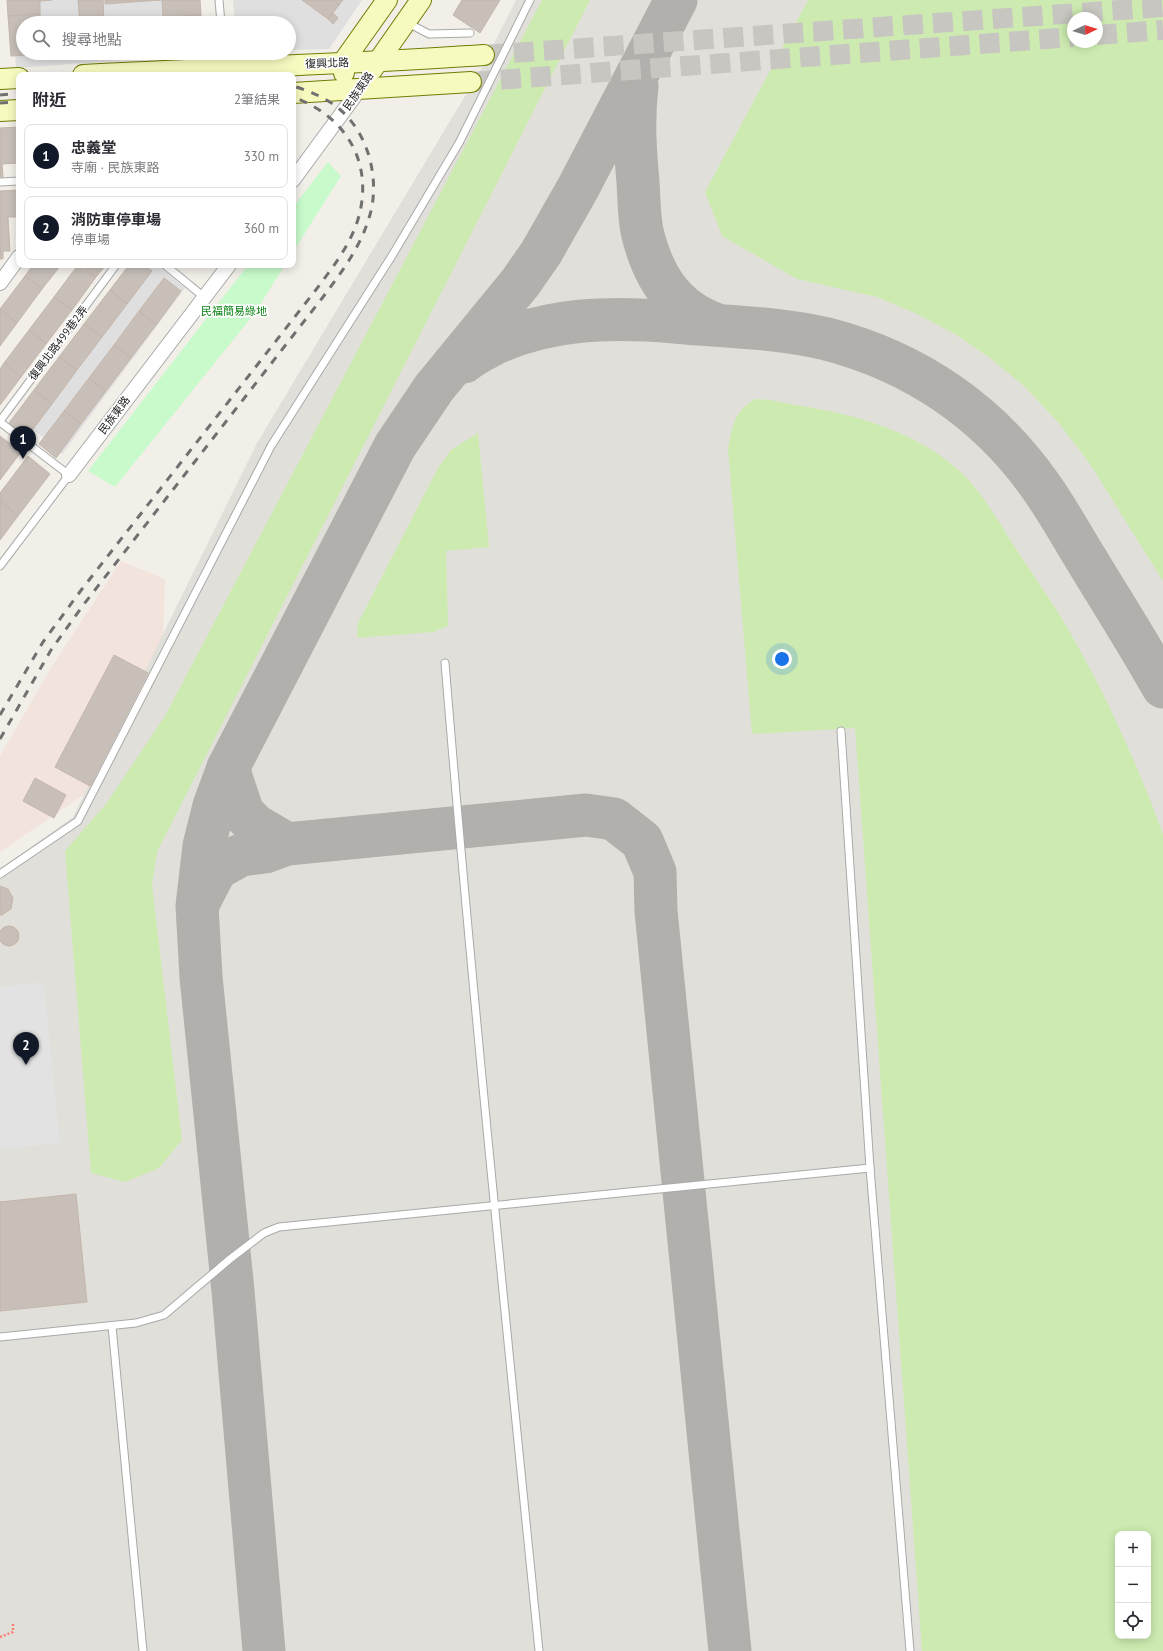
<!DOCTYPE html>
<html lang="zh-TW">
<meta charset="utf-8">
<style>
body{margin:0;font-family:"PT Sans","Noto Sans TC",sans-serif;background:#f2f2f3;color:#2b2b33}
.controls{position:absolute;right:12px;bottom:12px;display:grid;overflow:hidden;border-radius:8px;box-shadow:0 2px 10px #0003}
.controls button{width:36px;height:36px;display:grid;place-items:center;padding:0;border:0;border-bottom:1px solid #e1e1e2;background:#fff;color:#2b2b33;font:20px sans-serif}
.compass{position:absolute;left:1067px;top:12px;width:36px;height:36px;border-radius:50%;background:#fff;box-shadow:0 2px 10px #0003;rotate:86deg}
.you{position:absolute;left:782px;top:659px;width:14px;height:14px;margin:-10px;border:3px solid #fff;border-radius:50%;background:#1a73e8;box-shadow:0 0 0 6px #1a73e833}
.badge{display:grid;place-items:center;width:26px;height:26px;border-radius:50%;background:#111827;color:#fff;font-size:13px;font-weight:700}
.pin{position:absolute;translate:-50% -33px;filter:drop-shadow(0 1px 2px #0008)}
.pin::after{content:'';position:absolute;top:21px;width:14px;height:12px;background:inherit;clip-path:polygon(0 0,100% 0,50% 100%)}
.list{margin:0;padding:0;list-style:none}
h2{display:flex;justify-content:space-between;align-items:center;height:52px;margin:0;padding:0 16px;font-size:17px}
h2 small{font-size:13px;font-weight:400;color:#7c7c81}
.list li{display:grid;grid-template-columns:26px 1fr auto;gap:12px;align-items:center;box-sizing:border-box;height:64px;margin:0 8px 8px;padding:0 8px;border:1px solid #e1e1e2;border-radius:8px}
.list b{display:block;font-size:15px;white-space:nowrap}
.list p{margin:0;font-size:13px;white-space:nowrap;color:#7c7c81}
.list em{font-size:13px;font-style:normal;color:#7c7c81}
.icon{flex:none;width:22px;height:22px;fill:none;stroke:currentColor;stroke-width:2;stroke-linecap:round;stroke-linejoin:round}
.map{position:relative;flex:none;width:1163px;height:1651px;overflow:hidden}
.search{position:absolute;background:#fff;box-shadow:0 2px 10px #0003;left:16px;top:16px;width:280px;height:44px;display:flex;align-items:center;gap:10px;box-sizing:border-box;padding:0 14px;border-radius:22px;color:#7c7c81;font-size:15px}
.panel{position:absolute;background:#fff;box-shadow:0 2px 10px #0003;left:16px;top:72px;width:280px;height:196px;border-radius:8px}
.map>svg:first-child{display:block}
.residential{fill:#e0dfdf}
.military{fill:#f3e3dd}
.airport{fill:#e1dfda;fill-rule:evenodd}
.grass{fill:#cdebb0;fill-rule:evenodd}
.park{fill:#c8facc}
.parking{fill:#e2e2e2}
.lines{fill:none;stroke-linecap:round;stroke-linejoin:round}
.taxiway{stroke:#b1b0ac;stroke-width:43}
.building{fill:#c7bfb8;stroke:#c4b6ab}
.secondary-tunnel{stroke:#c8c6c1;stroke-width:20;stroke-dasharray:20 10;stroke-linecap:butt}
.lane-casing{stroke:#a9a9a9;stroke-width:9}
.street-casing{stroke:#a9a9a9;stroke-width:16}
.secondary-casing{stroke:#707d05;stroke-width:22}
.path{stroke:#fa8072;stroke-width:2.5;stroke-dasharray:2 2;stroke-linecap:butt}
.lane{stroke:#fff;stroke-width:7}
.street{stroke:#fff;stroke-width:14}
.secondary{stroke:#f7fabf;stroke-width:20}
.rail{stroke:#707070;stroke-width:3;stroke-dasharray:8 8;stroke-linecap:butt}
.labels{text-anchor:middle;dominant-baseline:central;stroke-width:3.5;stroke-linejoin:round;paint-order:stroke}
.street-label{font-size:11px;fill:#222;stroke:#fff}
.park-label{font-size:11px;fill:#0c8416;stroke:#fff}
</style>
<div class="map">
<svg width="1163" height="1651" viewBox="0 0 1163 1651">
<rect width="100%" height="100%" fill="#f2efe9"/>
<g class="residential">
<path d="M12,0H195V23H23V53H194V55L16,68Z"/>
<path d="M233,0H362L329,49L289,50V23H235Z"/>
<path d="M129,265H157L185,288L62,454L17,415Z"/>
</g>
<path class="military" d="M121,561L165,579L162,661L98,785L0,852V756L52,666Z"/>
<path class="airport" d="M516,0H1163V1651H0V869L73,817L257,443L480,71ZM1073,18H1097V42H1073ZM1118,1534H1148V1636H1118Z"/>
<g class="grass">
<path d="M542,0H590L157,852L152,885L182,1140L159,1168L125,1182L91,1173L65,851L106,804L165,716Z"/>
<path d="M808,0H1163V581L1090,464L1058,422L1024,386L990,358L955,334L917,314L877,297L797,279L722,236L705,192ZM1073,18H1097V42H1073Z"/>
<path d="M755,399C769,399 782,403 796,405C853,414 910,429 955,467C982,490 999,523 1018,552C1032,573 1046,593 1059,614C1101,683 1135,758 1163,834V1651H922L855,728L752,734L728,449C732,427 734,411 755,399ZM1118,1534H1148V1636H1118Z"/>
<path d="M478,433L489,547L446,551L448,626L433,632L357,638L358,623L438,468L451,450Z"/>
</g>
<g class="park">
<path d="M328,162L341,176L293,252V207Z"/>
<path d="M248,265H285L254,314L115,487L88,471Z"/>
</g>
<path class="parking" d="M44,982L60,1143L0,1149V987Z"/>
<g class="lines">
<g class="taxiway">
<path d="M637,86C633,119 635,149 638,182C639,198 639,216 642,231C652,274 672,309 715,324"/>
<path d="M464,362C472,355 481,351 490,346C547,317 612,317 675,322C725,327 778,327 827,339C916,362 990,413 1042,488C1058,511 1072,536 1086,559C1112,602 1139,644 1163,687"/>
<path d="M228,768L243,813L255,825L287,844"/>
<path d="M198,904L216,869L241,855L265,852L287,844L586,815L614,819L642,841L655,872L656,911L730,1651"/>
<path d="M264,1651L233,1291L201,977L197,906L204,846L214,806L228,768L395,446L434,388L520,283L541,253L578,188L676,0"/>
</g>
</g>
<g class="building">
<path d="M7,0H52L40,1V14L8,16Z"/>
<path d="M78,0H103L104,23H80Z"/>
<path d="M105,0H161L105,4Z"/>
<path d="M162,0H200L201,15L163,17Z"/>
<path d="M302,0H333L339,5L328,19Z"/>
<path d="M333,0H343L339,5Z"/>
<path d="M462,0H500L480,33L453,15Z"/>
<path d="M333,13L338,18L333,24L328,19Z"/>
<path d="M40,14L41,23H23V53L43,54L11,56L8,16Z"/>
<path d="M201,15V23H106V21Z"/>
<path d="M19,127V163L2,164L3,177H0V128Z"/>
<path d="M19,190V217H8L10,251H3V259H0V191Z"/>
<path d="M33,265H61L42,289L25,276Z"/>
<path d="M78,265L96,277L72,310L54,297Z"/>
<path d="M81,265H106L96,277Z"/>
<path d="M129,265H145L152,271L127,304L110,290Z"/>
<path d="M25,276L42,289L17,323L0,309Z"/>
<path d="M164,278L181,291L156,325L139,311Z"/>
<path d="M110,290L127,304L102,337L84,324Z"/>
<path d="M54,297L72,310L46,344L29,330Z"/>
<path d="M0,310L17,323L0,346Z"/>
<path d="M139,311L156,325L131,358L114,345Z"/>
<path d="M84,324L102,337L77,370L59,357Z"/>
<path d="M29,330L46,344L21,377L4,363Z"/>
<path d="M114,345L131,358L106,391L89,378Z"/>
<path d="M59,357L77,370L52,404L34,390Z"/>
<path d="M4,363L21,377L0,405V369Z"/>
<path d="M89,378L106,391L81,424L64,411Z"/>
<path d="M34,390L52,404L27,437L9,423Z"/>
<path d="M64,411L81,424L56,458L39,444Z"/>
<path d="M0,436L21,452L0,480Z"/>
<path d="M28,456L50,474L18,516L0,501V493Z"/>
<path d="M0,501L18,516L0,540Z"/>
<path d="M114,655L148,673L90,786L55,767Z"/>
<path d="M35,778L66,795L54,818L23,801Z"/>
<path d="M0,886L8,889L13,898L11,909L2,915H0Z"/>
<circle cx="9" cy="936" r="10"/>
<path d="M76,1194L87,1302L0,1311V1202Z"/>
</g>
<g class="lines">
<g class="secondary-tunnel">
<path d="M1097,35L1163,30"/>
<path d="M484,55L1163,7"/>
<path d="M471,82L1073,37"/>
</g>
<defs>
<g id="lane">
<path d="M219,0L221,23"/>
<path d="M406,22L429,34L470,33"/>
<path d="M223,53L225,68"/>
<path d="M0,182L19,181"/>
<path d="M165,265L204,297"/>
<path d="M0,421L116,265"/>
<path d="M0,422L69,475L0,566"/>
<path d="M445,663C472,993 506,1322 539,1651"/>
<path d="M841,731L870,1168L910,1651"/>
<path d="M0,874L78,821L271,446L393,254L459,143L530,0"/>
<path d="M112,1326L143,1651"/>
<path d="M0,1337L136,1323L164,1315L230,1259L264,1233L279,1227L870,1168"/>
</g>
<g id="street">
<path d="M293,180L359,90"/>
<path d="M0,283L19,257"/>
<path d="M69,475L229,265"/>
</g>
<g id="secondary">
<path d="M372,70L421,0"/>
<path d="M344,73L343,62L387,0"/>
<path d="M83,75C217,68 351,64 484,55"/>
<path d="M0,79L19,78"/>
<path d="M293,93L471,82"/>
<path d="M0,111L19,110"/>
</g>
</defs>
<use href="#lane" class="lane-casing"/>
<use href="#street" class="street-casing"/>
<use href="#secondary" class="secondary-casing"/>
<path class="path" d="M0,1637L13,1632V1622"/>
<use href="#lane" class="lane"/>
<use href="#street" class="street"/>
<use href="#secondary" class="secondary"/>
<g class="rail">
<path d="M0,95L19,93"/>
<path d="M0,103L19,102"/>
<path d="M0,715L43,642L82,589L315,291C333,267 353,242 360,212C372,158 343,115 293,97"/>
<path d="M0,739L51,650L84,604L323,297C341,273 360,248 369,218C381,181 369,132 337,107C324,97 309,91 293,86"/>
</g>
</g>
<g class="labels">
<g class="street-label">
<text transform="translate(327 63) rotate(-2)">復興北路</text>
<text transform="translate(358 91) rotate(-55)">民族東路</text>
<text transform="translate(58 343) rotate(-53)">復興北路499巷2弄</text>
<text transform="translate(114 415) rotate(-53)">民族東路</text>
</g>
<g class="park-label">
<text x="234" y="311">民福簡易綠地</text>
</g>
</g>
</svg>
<div class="controls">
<button>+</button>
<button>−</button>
<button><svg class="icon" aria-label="locate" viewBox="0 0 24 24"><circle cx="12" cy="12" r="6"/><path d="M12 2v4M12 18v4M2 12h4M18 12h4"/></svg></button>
</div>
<svg class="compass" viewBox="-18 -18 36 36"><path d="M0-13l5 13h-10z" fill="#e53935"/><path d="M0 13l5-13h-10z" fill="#7c7c81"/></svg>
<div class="you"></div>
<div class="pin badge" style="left:23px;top:459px">1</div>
<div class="pin badge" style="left:26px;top:1065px">2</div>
<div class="search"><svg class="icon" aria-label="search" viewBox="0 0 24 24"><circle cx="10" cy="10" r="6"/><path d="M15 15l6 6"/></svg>搜尋地點</div>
<section class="panel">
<h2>附近<small>2筆結果</small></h2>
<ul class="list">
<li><span class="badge">1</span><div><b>忠義堂</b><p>寺廟 · 民族東路</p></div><em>330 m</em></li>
<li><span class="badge">2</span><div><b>消防車停車場</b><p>停車場</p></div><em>360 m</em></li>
</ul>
</section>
</div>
